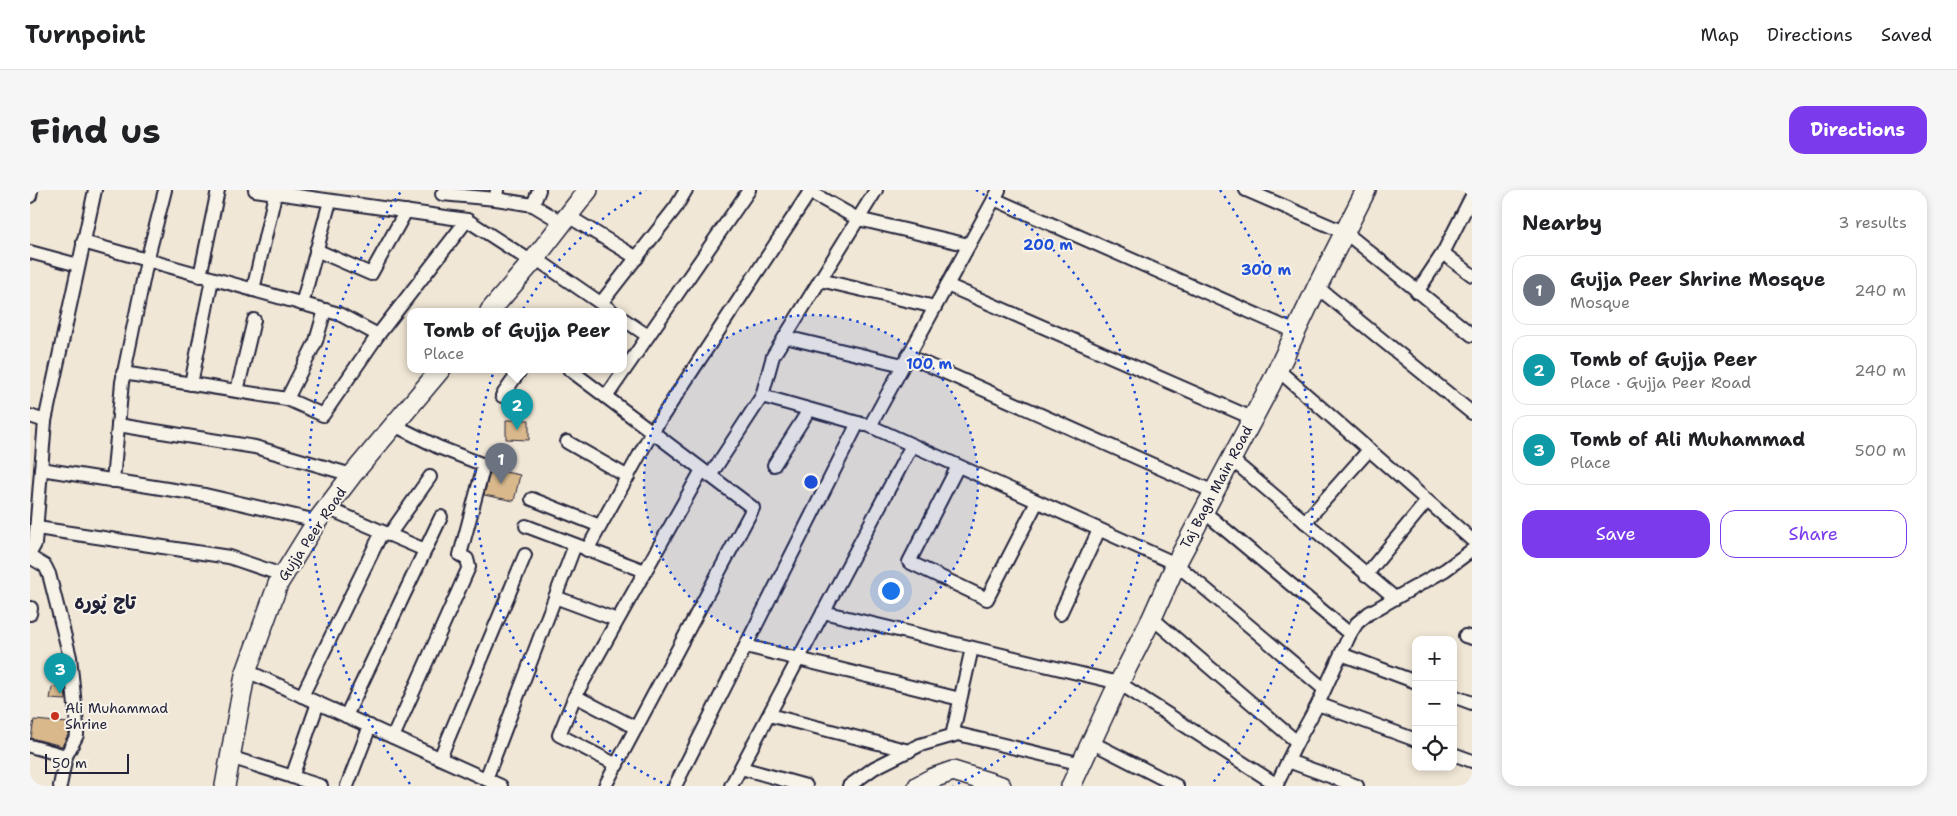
<!DOCTYPE html>
<meta charset="utf-8">
<style>
body{margin:0;font-family:"Shantell Sans","Playpen Sans Arabic",sans-serif;background:#f6f6f6;color:#202124}
.controls{position:absolute;right:15px;bottom:15px;display:grid;overflow:hidden;border-radius:10px;box-shadow:0 2px 8px #0003}
.controls button{width:45px;height:45px;display:grid;place-items:center;padding:0;border:0;border-bottom:1px solid #e0e0e0;background:#fff;color:#202124;font:25px sans-serif}
.scale{position:absolute;left:15px;bottom:12px;width:84px;box-sizing:border-box;padding-left:5px;border:2px solid #22223b;border-top:0;font-size:14px;line-height:18px;white-space:nowrap;color:#22223b;-webkit-text-stroke:4px #f7f3e8;paint-order:stroke}
.you{position:absolute;left:860px;top:400px;width:18px;height:18px;margin:-12px;border:4px solid #fff;border-radius:50%;background:#1a73e8;box-shadow:0 0 0 8px #1a73e833}
.badge{display:grid;place-items:center;width:32px;height:32px;border-radius:50%;background:#7c3aed;color:#fff;font-size:16px;font-weight:700}
.pin{position:absolute;translate:-50% -41px;filter:drop-shadow(0 1px 2px #0008)}
.pin::after{content:'';position:absolute;top:26px;width:18px;height:15px;background:inherit;clip-path:polygon(0 0,100% 0,50% 100%)}
.popup{position:absolute;left:377px;top:118px;width:220px;height:65px;box-sizing:border-box;display:grid;place-content:center;border-radius:10px;background:#fff;filter:drop-shadow(0 1px 4px #0005);font-size:16px;white-space:nowrap;color:#757577}
.popup b{font-size:19px;color:#202124}
.popup::after{content:'';position:absolute;left:50%;top:100%;margin-left:-10px;border:10px solid transparent;border-top-color:#fff}
.list{margin:0;padding:0;list-style:none}
h2{display:flex;justify-content:space-between;align-items:center;height:65px;margin:0;padding:0 20px;font-size:21px}
h2 small{font-size:16px;font-weight:400;color:#757577}
.list li{display:grid;grid-template-columns:32px 1fr auto;gap:15px;align-items:center;box-sizing:border-box;height:70px;margin:0 10px 10px;padding:0 10px;border:1px solid #e0e0e0;border-radius:15px}
.list b{display:block;font-size:19px;white-space:nowrap}
.list p{margin:0;font-size:16px;white-space:nowrap;color:#757577}
.list em{font-size:16px;font-style:normal;color:#757577}
.actions{display:flex;gap:10px;padding:15px 20px}
.actions a{flex:1;padding:11px 0;border:1px solid #7c3aed;border-radius:15px;text-align:center;font-size:18px;color:#7c3aed}
.actions .main{background:#7c3aed;color:#fff}
.icon{flex:none;width:28px;height:28px;fill:none;stroke:currentColor;stroke-width:2;stroke-linecap:round;stroke-linejoin:round}
.map{position:relative;flex:none;width:1442px;height:596px;overflow:hidden;border-radius:15px}
header{display:flex;align-items:center;gap:30px;box-sizing:border-box;height:70px;padding:0 25px;background:#fff;border-bottom:1px solid #e0e0e0}
header strong{font-size:24px}
nav{display:flex;gap:28px;margin-inline-start:auto;font-size:18px}
.intro{display:flex;align-items:center;justify-content:space-between;box-sizing:border-box;height:120px;padding:0 30px}
h1{margin:0;font-size:35px}
.button{padding:12px 22px;border-radius:15px;background:#7c3aed;color:#fff;font-size:18px;font-weight:700}
main{display:flex;gap:30px;padding:0 30px}
aside{flex:1;background:#fff;border-radius:15px;box-shadow:0 2px 8px #0003}
.map>svg:first-child{display:block}
.building{fill:#d9b98c;stroke:#22223b}
.lines{fill:none;stroke-linecap:round;stroke-linejoin:round}
.street-casing{stroke:#22223b;stroke-width:16}
.secondary-casing{stroke:#22223b;stroke-width:22}
.street{stroke:#f7f3e8;stroke-width:12}
.secondary{stroke:#f7f3e8;stroke-width:19}
.ring{fill:none;stroke:#1d4ed8;stroke-width:2.5;stroke-dasharray:2.5 5}
.poi-dot{fill:#c8321e;stroke:#f7f3e8;stroke-width:2}
.labels{text-anchor:middle;dominant-baseline:central;stroke-width:4;stroke-linejoin:round;paint-order:stroke}
.street-label{font-size:14px;fill:#22223b;stroke:#f7f3e8}
.poi-label{font-size:14px;fill:#22223b;stroke:#f7f3e8;text-anchor:start}
.district-label{font-size:19px;font-weight:bold;fill:#22223b;stroke:#f7f3e8}
.centre{fill:#1d4ed8;stroke:#f7f3e8;stroke-width:2.5}
.ring-label{font-size:15px;text-anchor:middle;font-weight:bold;fill:#1d4ed8;stroke:#f7f3e8;stroke-width:4;stroke-linejoin:round;paint-order:stroke}
</style>
<header>
<strong>Turnpoint</strong>
<nav><a>Map</a><a>Directions</a><a>Saved</a></nav>
</header>
<div class="intro"><h1>Find us</h1><a class="button">Directions</a></div>
<main>
<div class="map">
<svg width="1442" height="596" viewBox="0 0 1442 596">
<rect width="100%" height="100%" fill="#f1e7d6"/>
<filter id="ink" filterUnits="userSpaceOnUse"><feTurbulence type="fractalNoise" baseFrequency=".02" numOctaves="2"/><feDisplacementMap in="SourceGraphic" scale="10" xChannelSelector="R" yChannelSelector="G"/><feConvolveMatrix kernelMatrix="1 2 1 2 8 2 1 2 1" color-interpolation-filters="sRGB"/></filter>
<g filter="url(#ink)">
<g class="building">
<path d="M476,230H499V250L476,249Z"/>
<path d="M461,279L490,285L484,311L454,305Z"/>
<path d="M22,497L35,498L36,510L20,509Z"/>
<path d="M4,530L39,533V543L32,556L1,548Z"/>
</g>
<g class="lines">
<defs>
<g id="street">
<path d="M225,0L437,30L502,72"/>
<path d="M467,0L466,9L503,15L533,33"/>
<path d="M969,0L840,236L1146,374L1294,499"/>
<path d="M1216,0L1316,43L1442,145"/>
<path d="M780,2L828,29L939,55"/>
<path d="M412,4L466,9"/>
<path d="M0,6L1,0"/>
<path d="M964,9L1266,142"/>
<path d="M503,15L509,0"/>
<path d="M538,26L607,68"/>
<path d="M53,52L309,124L348,145"/>
<path d="M286,60L341,84L376,21"/>
<path d="M0,62L48,75"/>
<path d="M1413,63L1442,85"/>
<path d="M505,68L582,121"/>
<path d="M170,86L188,0"/>
<path d="M790,90L905,117"/>
<path d="M917,95L1222,228"/>
<path d="M1287,97L1442,223"/>
<path d="M223,100L246,0"/>
<path d="M1387,102L1413,63L1442,6"/>
<path d="M571,113L646,17L656,0"/>
<path d="M272,114L300,11"/>
<path d="M593,129L618,146"/>
<path d="M755,147L873,175"/>
<path d="M878,166L1184,302"/>
<path d="M539,179L723,318L575,596"/>
<path d="M1248,180L1442,350"/>
<path d="M93,183L257,209L293,225L348,145L437,30"/>
<path d="M161,194L182,89"/>
<path d="M207,201L224,130"/>
<path d="M472,206L491,179"/>
<path d="M732,206L743,166L846,0"/>
<path d="M576,207L719,0"/>
<path d="M257,209L286,151L295,120"/>
<path d="M0,226L15,231"/>
<path d="M88,235L225,257L322,285"/>
<path d="M537,252L598,287"/>
<path d="M1201,269L1365,408"/>
<path d="M744,275L779,220"/>
<path d="M928,276L879,372L957,409L1007,312"/>
<path d="M11,279L175,305L287,331"/>
<path d="M680,286L732,206L835,235"/>
<path d="M83,291L92,192L117,71L135,0"/>
<path d="M502,309L570,336"/>
<path d="M297,318L395,360"/>
<path d="M1173,321L1320,444"/>
<path d="M1275,332L1339,260"/>
<path d="M496,336L615,381"/>
<path d="M7,338L199,367L255,386"/>
<path d="M359,345L400,287"/>
<path d="M557,360L622,242L781,0"/>
<path d="M0,363L5,354L15,231L65,0"/>
<path d="M0,367L15,376L19,384L40,467L47,535V545L36,566L30,596"/>
<path d="M1336,385L1397,311"/>
<path d="M525,407L587,430"/>
<path d="M793,422L1089,493L1247,595"/>
<path d="M0,424L1,418"/>
<path d="M1030,424L1069,340"/>
<path d="M1122,428L1267,552"/>
<path d="M1435,446L1442,448"/>
<path d="M716,456L930,509"/>
<path d="M1311,464L1386,492"/>
<path d="M217,481L471,596"/>
<path d="M272,506L352,342"/>
<path d="M545,506L606,538"/>
<path d="M1423,506L1442,513"/>
<path d="M1288,514L1386,550"/>
<path d="M739,525L879,561"/>
<path d="M316,526L411,327"/>
<path d="M922,546L942,458"/>
<path d="M363,547L439,377L437,369L430,365L454,275L408,257L364,235"/>
<path d="M1061,552L1147,596"/>
<path d="M0,556L36,566"/>
<path d="M1423,564L1442,571"/>
<path d="M200,567L291,596"/>
<path d="M410,568L495,365"/>
<path d="M1258,571L1327,596"/>
<path d="M587,575L529,545L545,506L672,280"/>
<path d="M711,578L776,596"/>
<path d="M262,587L288,513"/>
<path d="M456,589L545,355"/>
<path d="M317,596L340,536"/>
<path d="M645,596L828,233"/>
<path d="M701,596L882,255"/>
<path d="M819,596L844,578L890,555L928,544L1052,574"/>
<path d="M1246,596L1267,552L1288,514L1320,444L1327,433L1339,423L1415,380L1442,360"/>
</g>
<g id="secondary">
<path d="M460,121L502,72L558,0"/>
<path d="M195,596L215,485L248,394L287,331L322,285L411,179"/>
<path d="M888,596L903,588L923,581L971,596"/>
<path d="M1041,596L1084,503L1122,428L1146,374L1241,194L1287,97L1336,0"/>
</g>
</defs>
<use href="#street" class="street-casing"/>
<use href="#secondary" class="secondary-casing"/>
<use href="#street" class="street"/>
<use href="#secondary" class="secondary"/>
</g>
</g>
<circle cx="781" cy="292" r="167" fill="#1d4ed8" fill-opacity=".12"/>
<g class="ring">
<circle cx="781" cy="292" r="167"/>
<path d="M639 596A335 335 0 0 1 616 0M946 0A335 335 0 0 1 923 596"/>
<path d="M380 594A502 502 0 0 1 372 0M1190 0A502 502 0 0 1 1182 594"/>
</g>
<circle class="poi-dot" cx="25" cy="526" r="5"/>
<g class="labels">
<g class="street-label">
<text transform="translate(1186 297) rotate(-62)">Taj Bagh Main Road</text>
<text transform="translate(282 344) rotate(-56)">Gujja Peer Road</text>
</g>
<g class="poi-label">
<text x="35" y="518">Ali Muhammad<tspan x="35" dy="16">Shrine</tspan></text>
</g>
<g class="district-label">
<text x="75" y="412">تاج پُورہ</text>
</g>
</g>
<circle cx="781" cy="292" r="8" class="centre"/>
<g class="ring-label">
<text x="1018" y="60">200 m</text>
<text x="1236" y="85">300 m</text>
<text x="899" y="179">100 m</text>
</g>
</svg>
<div class="controls">
<button>+</button>
<button>−</button>
<button><svg class="icon" aria-label="locate" viewBox="0 0 24 24"><circle cx="12" cy="12" r="6"/><path d="M12 2v4M12 18v4M2 12h4M18 12h4"/></svg></button>
</div>
<div class="scale">50 m</div>
<div class="you"></div>
<div class="pin badge" style="left:471px;top:294px;background:#6b7280">1</div>
<div class="pin badge" style="left:487px;top:240px;background:#0f9aa8">2</div>
<div class="popup"><b>Tomb of Gujja Peer</b>Place</div>
<div class="pin badge" style="left:30px;top:504px;background:#0f9aa8">3</div>
</div>
<aside>
<h2>Nearby<small>3 results</small></h2>
<ul class="list">
<li><span class="badge" style="background:#6b7280">1</span><div><b>Gujja Peer Shrine Mosque</b><p>Mosque</p></div><em>240 m</em></li>
<li><span class="badge" style="background:#0f9aa8">2</span><div><b>Tomb of Gujja Peer</b><p>Place · Gujja Peer Road</p></div><em>240 m</em></li>
<li><span class="badge" style="background:#0f9aa8">3</span><div><b>Tomb of Ali Muhammad</b><p>Place</p></div><em>500 m</em></li>
</ul>
<div class="actions"><a class="main">Save</a><a>Share</a></div>
</aside>
</main>
